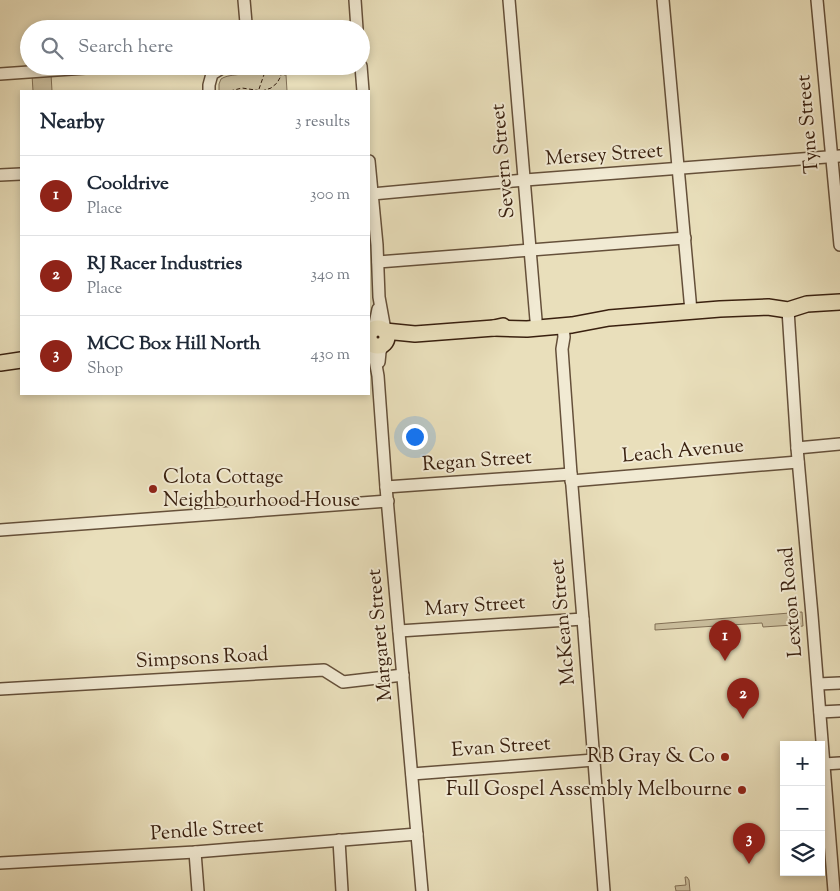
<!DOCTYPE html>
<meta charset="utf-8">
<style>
body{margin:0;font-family:"Sorts Mill Goudy",serif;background:#f2f2f3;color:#1f2937}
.controls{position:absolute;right:15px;bottom:15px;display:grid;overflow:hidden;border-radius:0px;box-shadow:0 2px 8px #0003}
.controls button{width:45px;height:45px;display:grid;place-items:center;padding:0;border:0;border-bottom:1px solid #e0e1e3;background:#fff;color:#1f2937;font:25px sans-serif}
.you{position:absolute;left:414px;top:436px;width:18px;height:18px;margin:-12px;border:4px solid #fff;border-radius:50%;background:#1a73e8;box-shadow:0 0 0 8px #1a73e833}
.badge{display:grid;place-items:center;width:32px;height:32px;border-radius:50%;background:#8f2418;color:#fff;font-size:16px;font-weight:700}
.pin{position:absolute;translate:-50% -41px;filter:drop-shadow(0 1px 2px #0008)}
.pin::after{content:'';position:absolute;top:26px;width:18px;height:15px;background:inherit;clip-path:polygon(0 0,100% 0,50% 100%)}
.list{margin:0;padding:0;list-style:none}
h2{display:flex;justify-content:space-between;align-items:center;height:65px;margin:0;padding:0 20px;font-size:21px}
h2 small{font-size:16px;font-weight:400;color:#747a83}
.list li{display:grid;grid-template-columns:32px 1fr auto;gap:15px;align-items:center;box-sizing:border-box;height:80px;padding:0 20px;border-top:1px solid #e0e1e3}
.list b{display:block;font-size:19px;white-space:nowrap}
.list p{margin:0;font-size:16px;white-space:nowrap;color:#747a83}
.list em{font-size:16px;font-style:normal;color:#747a83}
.icon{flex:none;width:28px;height:28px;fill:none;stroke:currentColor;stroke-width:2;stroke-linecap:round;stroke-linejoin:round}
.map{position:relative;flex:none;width:840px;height:891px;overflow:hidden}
.search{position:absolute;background:#fff;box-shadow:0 2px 8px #0003;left:20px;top:20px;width:350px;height:55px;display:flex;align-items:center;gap:12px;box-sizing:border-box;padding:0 18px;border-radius:28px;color:#747a83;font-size:19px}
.panel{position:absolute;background:#fff;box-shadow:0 2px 8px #0003;left:20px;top:90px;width:350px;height:305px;border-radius:0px}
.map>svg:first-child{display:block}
.green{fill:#cbbf9e;stroke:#827056}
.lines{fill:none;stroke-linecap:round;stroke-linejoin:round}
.minor-casing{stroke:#65503a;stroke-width:14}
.major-casing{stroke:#39200f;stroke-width:18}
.path{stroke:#39200f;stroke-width:1;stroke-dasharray:4 2.5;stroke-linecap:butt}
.minor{stroke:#f1ead3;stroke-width:11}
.major{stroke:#e9dfbb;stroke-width:15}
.poi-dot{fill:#8f2418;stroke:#f1ead3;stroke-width:2}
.labels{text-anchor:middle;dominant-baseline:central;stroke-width:4;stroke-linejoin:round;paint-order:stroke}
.street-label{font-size:20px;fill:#39200f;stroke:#f1ead3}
.poi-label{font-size:20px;fill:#39200f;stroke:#f1ead3;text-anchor:end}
</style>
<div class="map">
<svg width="840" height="891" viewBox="0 0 840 891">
<rect width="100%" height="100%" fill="#e9dfbb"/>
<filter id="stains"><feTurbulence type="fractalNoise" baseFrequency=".004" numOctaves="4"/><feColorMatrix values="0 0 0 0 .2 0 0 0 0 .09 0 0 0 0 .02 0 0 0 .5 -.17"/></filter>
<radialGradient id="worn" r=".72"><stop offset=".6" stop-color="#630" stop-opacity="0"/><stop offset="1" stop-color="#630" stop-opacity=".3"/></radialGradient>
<g class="green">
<path d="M250,66H283L284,75H286L287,91H219V84L221,79C232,72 242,79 250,66Z"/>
<path d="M51,74L52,91H33L32,75Z"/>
<path d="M802,612L803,626L793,627V625L763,627L762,623L655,630V624Z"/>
<path d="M685,877H687L689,880L690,891H676L675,886L686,885Z"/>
</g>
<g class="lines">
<defs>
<g id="minor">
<path d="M244,0L246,23L244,29"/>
<path d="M355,0L357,29"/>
<path d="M509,0L536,320"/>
<path d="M663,0L691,311"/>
<path d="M817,0L840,245"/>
<path d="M361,66L363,91"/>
<path d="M0,74L114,66"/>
<path d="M209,91V85L212,74L225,66"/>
<path d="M369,161L377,245L379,297L385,330"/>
<path d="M0,175L21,174"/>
<path d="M372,194L525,180L840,156"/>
<path d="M378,262L685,238"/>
<path d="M788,310L797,448L812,615L834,891"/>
<path d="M563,326L564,337L562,349L571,474L583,619L604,891"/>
<path d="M373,329L375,324L378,309"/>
<path d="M372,343L378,376L386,487L422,891"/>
<path d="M379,362L380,352L383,344"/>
<path d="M797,448L840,444"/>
<path d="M571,481L798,462"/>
<path d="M386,487L571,474"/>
<path d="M0,530L388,501"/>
<path d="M399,631L583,619"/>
<path d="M818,684L840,683"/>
<path d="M0,689L324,670L343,682L403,675"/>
<path d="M820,712L840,711"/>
<path d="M824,764L840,763"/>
<path d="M412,774L594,760"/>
<path d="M339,840L342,891"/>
<path d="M195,852L198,891"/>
<path d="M0,863L195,852L417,834"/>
</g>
<g id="major">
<path d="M494,328L527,329L572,325L609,318L720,309L768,307L788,310L807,304L840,302"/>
<circle cx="378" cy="337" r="9"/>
<path d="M385,331L415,334L494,328L503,326"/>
<path d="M0,363L21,360"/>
</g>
</defs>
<use href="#minor" class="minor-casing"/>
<use href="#major" class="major-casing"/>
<g class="path">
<path d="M259,89L267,66"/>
<path d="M230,91L242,88L262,91L271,88L277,83L281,76L278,66"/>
</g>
<use href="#minor" class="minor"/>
<use href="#major" class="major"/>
</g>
<g class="poi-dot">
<circle cx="153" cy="489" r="5"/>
<circle cx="725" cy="757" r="5"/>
<circle cx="742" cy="790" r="5"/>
</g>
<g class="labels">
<g class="street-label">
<text transform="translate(809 124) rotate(-95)">Tyne Street</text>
<text transform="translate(604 156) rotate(-4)">Mersey Street</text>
<text transform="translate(504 161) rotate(-95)">Severn Street</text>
<text transform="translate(683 452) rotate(-5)">Leach Avenue</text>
<text transform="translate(477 462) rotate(-4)">Regan Street</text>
<text transform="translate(792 602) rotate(-95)">Lexton Road</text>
<text transform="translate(475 607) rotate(-4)">Mary Street</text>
<text transform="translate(564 622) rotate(-95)">McKean Street</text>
<text transform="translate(381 635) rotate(-95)">Margaret Street</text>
<text transform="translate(202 659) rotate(-3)">Simpsons Road</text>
<text transform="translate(501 748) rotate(-4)">Evan Street</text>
<text transform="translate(207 831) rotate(-4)">Pendle Street</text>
</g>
<g class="poi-label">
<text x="163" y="478" text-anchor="start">Clota Cottage<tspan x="163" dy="23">Neighbourhood House</tspan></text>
<text x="715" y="757">RB Gray &amp; Co</text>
<text x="732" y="790">Full Gospel Assembly Melbourne</text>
</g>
</g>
<rect width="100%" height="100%" filter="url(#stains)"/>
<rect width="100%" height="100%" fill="url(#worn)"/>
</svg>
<div class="controls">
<button>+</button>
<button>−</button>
<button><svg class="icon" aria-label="layers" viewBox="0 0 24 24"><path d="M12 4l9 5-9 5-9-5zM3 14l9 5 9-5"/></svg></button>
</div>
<div class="you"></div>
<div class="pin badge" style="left:725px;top:661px">1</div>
<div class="pin badge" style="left:743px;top:719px">2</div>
<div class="pin badge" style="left:749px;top:864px">3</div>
<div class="search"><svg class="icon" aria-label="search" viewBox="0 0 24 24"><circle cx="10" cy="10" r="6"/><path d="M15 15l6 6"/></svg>Search here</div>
<section class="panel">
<h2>Nearby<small>3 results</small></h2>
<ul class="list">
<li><span class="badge">1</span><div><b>Cooldrive</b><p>Place</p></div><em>300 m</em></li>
<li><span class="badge">2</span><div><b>RJ Racer Industries</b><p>Place</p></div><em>340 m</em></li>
<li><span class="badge">3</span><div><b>MCC Box Hill North</b><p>Shop</p></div><em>430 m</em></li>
</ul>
</section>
</div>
